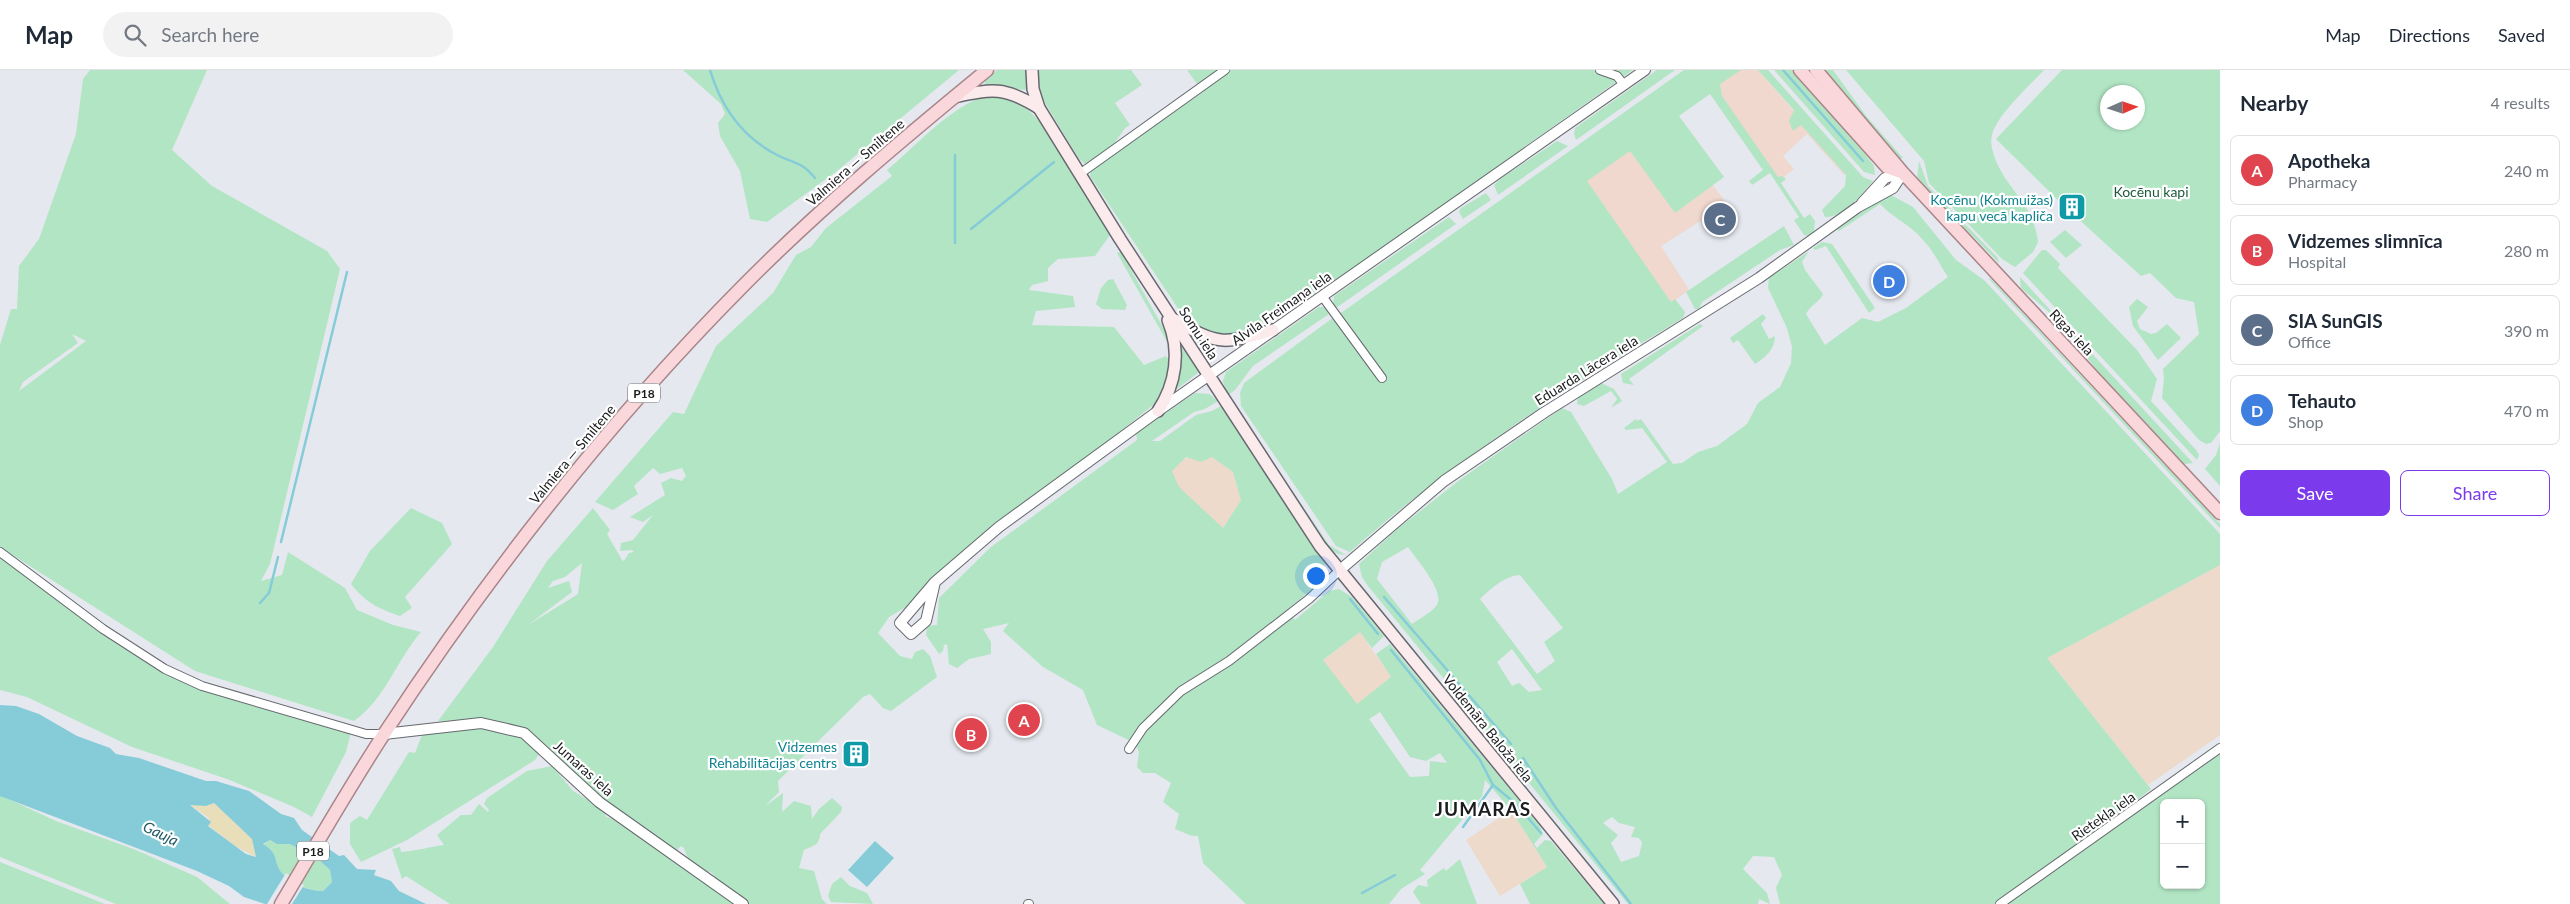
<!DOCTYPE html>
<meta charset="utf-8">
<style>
body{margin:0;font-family:Lato,sans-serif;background:#f2f2f3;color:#1f2937}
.controls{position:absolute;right:15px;bottom:15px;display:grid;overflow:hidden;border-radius:8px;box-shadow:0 1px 4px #0004}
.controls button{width:45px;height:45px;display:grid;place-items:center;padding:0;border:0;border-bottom:1px solid #e0e1e3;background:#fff;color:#1f2937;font:25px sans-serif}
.compass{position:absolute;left:2100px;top:15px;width:45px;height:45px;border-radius:50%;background:#fff;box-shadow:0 1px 4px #0004;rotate:87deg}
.you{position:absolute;left:1315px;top:505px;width:18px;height:18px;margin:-12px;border:4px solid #fff;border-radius:50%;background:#1a73e8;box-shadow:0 0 0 8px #1a73e833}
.badge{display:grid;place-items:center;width:32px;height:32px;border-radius:50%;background:#7c3aed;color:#fff;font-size:16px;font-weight:700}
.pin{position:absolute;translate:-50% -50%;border:2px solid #fff;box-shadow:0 1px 5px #0006}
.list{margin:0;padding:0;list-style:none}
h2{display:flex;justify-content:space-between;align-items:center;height:65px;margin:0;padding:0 20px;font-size:21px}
h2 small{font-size:16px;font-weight:400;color:#747a83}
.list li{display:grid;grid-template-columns:32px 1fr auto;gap:15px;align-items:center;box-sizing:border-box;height:70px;margin:0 10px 10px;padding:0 10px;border:1px solid #e0e1e3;border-radius:8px}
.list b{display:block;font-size:19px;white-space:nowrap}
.list p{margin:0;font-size:16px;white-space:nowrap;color:#747a83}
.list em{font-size:16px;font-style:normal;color:#747a83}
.actions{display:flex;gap:10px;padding:15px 20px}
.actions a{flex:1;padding:11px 0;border:1px solid #7c3aed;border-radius:8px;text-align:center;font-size:18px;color:#7c3aed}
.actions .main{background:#7c3aed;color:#fff}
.icon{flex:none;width:28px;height:28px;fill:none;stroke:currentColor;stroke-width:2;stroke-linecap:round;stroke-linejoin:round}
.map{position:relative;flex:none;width:2220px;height:834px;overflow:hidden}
header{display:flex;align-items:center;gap:30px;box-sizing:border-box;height:70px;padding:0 25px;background:#fff;border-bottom:1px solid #e0e1e3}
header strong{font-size:24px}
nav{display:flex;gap:28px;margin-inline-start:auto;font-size:18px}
.search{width:350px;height:45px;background:#f2f2f3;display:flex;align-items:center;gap:12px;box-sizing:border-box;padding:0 18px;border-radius:28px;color:#747a83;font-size:19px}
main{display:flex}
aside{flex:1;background:#fff}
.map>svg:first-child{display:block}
.commercial{fill:#f0d8cf}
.industrial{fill:#eddaca}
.green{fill:#b2e5c4;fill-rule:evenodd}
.sand{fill:#e8deb9}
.water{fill:#85ccd8;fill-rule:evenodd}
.pier{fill:#e5e8ee}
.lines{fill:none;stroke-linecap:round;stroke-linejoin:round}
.stream{stroke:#85ccd8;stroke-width:2.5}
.minor-casing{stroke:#66686e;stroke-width:10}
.tertiary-casing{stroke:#66686e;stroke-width:12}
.secondary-casing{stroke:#66686e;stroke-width:14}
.primary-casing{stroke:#a98589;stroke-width:15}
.minor{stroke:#fff;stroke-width:8}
.tertiary{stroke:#fff;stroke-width:10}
.secondary{stroke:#fcebed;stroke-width:11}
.primary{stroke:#f9d7da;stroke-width:12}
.labels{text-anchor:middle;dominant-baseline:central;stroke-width:4.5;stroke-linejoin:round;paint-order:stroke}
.shield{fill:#fff;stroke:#5f6062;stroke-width:1}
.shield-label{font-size:12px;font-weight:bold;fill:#1b1c1e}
.street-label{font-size:14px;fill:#1b1c1e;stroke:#fff}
.park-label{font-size:14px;fill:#1e5a3a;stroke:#fff}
.culture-label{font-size:14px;fill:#0d838f;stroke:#fff;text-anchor:end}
.water-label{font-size:15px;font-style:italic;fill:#225c66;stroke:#fff}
.district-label{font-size:19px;font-weight:bold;letter-spacing:1px;fill:#1b1c1e;stroke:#fff}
</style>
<header>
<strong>Map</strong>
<div class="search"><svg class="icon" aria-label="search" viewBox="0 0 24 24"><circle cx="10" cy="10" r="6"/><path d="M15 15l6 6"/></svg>Search here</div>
<nav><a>Map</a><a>Directions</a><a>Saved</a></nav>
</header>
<main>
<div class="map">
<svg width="2220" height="834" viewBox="0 0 2220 834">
<rect width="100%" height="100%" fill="#e5e8ee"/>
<g class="commercial">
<path d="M1729,0H1758L1848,102L1844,105L1807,64L1783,86L1794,99L1779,111L1710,14Z"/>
<path d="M1671,41L1711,113L1727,134L1661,176L1689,220L1671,233L1582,104Z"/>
</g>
<g class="industrial">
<path d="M1208,384L1233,402L1241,430L1222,459L1166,451L1168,392Z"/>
<path d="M2220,495V665L2148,715L2047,588Z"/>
<path d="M1360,562L1391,607L1335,652L1312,599Z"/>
<path d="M1511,740L1547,797L1500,826L1466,770Z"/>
</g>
<g class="green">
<path d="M90,0H207L172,80L212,116L327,181L340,199L270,494L261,511L282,505L288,482L345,518L357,540L393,555L421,562C396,591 386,628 354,651L195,601L0,477V275L11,239H17L19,196L39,169L76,64L83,9ZM72,264L86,271L19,321L23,312L78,273Z"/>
<path d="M683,0H959L837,101L767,152L750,149L740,101L720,66L718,53L725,44L721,34Z"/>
<path d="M997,0H1028L1026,20L985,15V10Z"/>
<path d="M1039,0H1131L1142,15L1115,33L1130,55L1125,58L1111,78L1085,94L1079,89L1039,23Z"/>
<path d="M1187,0H1633L1351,200L1242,266C1219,267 1202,263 1185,249L1090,106L1091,100L1203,22Z"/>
<path d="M1657,0H1675L1576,70L1574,64L1575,58Z"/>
<path d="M1684,0H1741L1720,14L1722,26L1778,107L1782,106L1786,109L1781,113L1804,148L1810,144L1815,151L1814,161L1809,166L1804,165L1794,150L1799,147L1770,103L1752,115L1749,111L1763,100L1710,24L1679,46L1724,107L1675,143L1630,81L1587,111L1671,232L1675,229L1685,242L1683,248C1566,319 1452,391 1350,482L1336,476L1241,336L1240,323L1244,313L1334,247L1367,295L1374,292L1338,245Z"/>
<path d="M1758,0H1768L1863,107L1873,111C1862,124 1844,148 1825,147L1822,140L1845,116L1846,105L1801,55L1793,61L1789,51L1794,40Z"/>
<path d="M1774,0H1792L1866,85L1874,96L1875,105L1864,102Z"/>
<path d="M1824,0H1833L1866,46L1903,88L1899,89Z"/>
<path d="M1846,0H2044C2029,16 1997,45 1992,65C1988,80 2001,103 2010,115C2025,136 2034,144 2038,172L2033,182L2015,197L2002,189L1929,113L1924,91Z"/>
<path d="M2062,0H2220V361L2211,373L2206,374L2199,370L2162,328L2164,309L2163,299L2199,264L2194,232L2176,228L2150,203L2141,206L2063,135L1996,69ZM2108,22H2138V52H2108Z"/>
<path d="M983,27C996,27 1008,27 1020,34C1052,53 1091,132 1110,165L1095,186L1058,189L1048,198V211L1032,215L1029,220L1073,226L1075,237L1036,241L1032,255L1114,257L1144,295L1166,286L1169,290V305L1162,328L934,510L906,537L889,547L878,563L900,586L912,589L915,582L923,579L930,586L937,607L891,641L883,638L870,624L863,627L778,711L779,722L764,737L783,723L782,742L794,731L811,736L812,749L819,739L832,728L842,737L841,742L820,764C820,775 813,776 804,780L799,798L814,801L822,829L827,834H749L726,821L711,802C698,801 686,789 684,778L681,776L675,782L608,740L534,665L482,650L438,651L493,577L547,491L593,438L610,460L607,464L622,490L624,491L629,483L634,482L632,480L620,481L621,473L633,470L653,445L643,452L630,447L665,425L661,413L671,408L682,411L686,406L682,398L660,404L653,398L634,416L638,424L613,440L595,432L673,342L684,344L716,276L773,223L796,185L811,177L826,158L892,106L887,100C915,77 949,38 983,27ZM582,493L578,524L528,555L572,522L569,511L548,518L553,511L565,507Z"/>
<path d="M1557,71L1568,76L1498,125L1494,115L1500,109Z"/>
<path d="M1919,91L1928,116L1998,188L1999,193L1917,109Z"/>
<path d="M1486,123L1491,130L1463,149L1459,142L1461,138Z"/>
<path d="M1891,125L1913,137L1956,190L1984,210L2220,464V495L2047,588L2151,719L2080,774L1995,834H1780L1776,818L1782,805L1774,787L1753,786L1743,799L1767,823L1770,834L1759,829L1758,834H1628L1368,516L1362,507L1359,494L1396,460L1461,409L1562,338L1571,342L1612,409L1618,424L1667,392L1642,358L1626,360L1624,358L1636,349L1637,351L1641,349L1673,394L1682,393L1698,382L1717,376L1747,354L1758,333L1780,317L1791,293L1792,277L1787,258L1768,218L1769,208L1809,181L1802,192L1805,200L1823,224C1820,232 1810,235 1806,244L1825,275L1862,248L1878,252L1906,238L1948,207C1940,195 1933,180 1923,170C1911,155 1893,148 1880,134L1839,161L1837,159L1881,129ZM1408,477C1416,489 1445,521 1437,535C1432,542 1419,549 1412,554L1377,509L1382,492ZM1520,505L1563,558L1544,572L1555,591L1537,604L1480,529C1492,518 1504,506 1520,505ZM1512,579L1542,620L1529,622L1519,613L1512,616L1497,592ZM1612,747L1619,753L1635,757L1631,767L1639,768L1642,773L1639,786L1621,792L1611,773L1618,765L1603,753Z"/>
<path d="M1449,147L1456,154L1336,238L1333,235L1334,226Z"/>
<path d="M1784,156L1794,175L1780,180L1702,232L1699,239H1695L1686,222Z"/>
<path d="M2065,160L2082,175L2066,188L2050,172Z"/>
<path d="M1822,172L1832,174L1875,238L1869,243L1826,176L1815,180L1813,178Z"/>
<path d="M2042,180H2046L2060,194L2058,198L2137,280L2157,309L2151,331L2196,380L2199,385L2197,390L2023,203Z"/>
<path d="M1121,182L1171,272L1170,277L1117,183Z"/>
<path d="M2020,207L2052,242L2051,244L2021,218Z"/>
<path d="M1990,208L2220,454V458L1989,209Z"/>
<path d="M1113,209L1127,235L1125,240L1102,239L1096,234L1101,218L1108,210Z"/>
<path d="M2137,229L2148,237L2137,251L2140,259L2151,264L2156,263L2167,254L2181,268L2158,290L2133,256L2129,237Z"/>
<path d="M1319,237H1325L1329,244L1253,296L1235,320L1227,326L1223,311L1226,302Z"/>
<path d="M1763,244L1766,248L1761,254L1769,269L1775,266C1775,279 1766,287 1755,294L1738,270L1733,273L1730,268Z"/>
<path d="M1700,254L1703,256L1629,309L1634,315L1623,313L1621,304Z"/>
<path d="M2072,262L2193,393L2184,394L2095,298L2070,264Z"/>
<path d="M1181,278H1184L1199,302L1177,319L1174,318Z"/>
<path d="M1601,313L1614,319L1622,331L1611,338L1617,329L1611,321L1584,336L1577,334L1578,327Z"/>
<path d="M1195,323L1209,324L1218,331L1205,339L1194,342L1152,371H1160L1196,345L1212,341L1221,336L1325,494L1322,511L1287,540L1295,550L1329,521L1339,519L1352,527L1384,566L1372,578L1360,562L1323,590L1357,634L1391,607L1376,584L1390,574L1540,756L1543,764L1534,774L1537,778L1545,770L1551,771L1604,834H1530L1520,814L1547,797L1511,740L1485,710L1482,726L1420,800L1425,804L1401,819L1389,834H1246L1203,793L1198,766H1192L1175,759L1179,744L1163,732L1171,713L1155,703H1143L1137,697L1139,682L1135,673L1097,655L1083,620L1043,597L1003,561L1009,553L983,559L991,572V584L969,589L957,598L949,594L947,574L944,575L943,581L939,584L926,565L927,556L937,555L939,528L991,477L1137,370L1136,363ZM1186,387L1201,392L1212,387L1233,402L1241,430L1223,458L1179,417L1172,401ZM1380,642L1410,687L1426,691L1440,683L1447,693L1430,691L1429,706L1410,707L1369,649Z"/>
<path d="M1231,330L1329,475L1346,485L1338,484L1327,477Z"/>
<path d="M2220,373V416L2205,399L2216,385Z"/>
<path d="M411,438L442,453L452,474L405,527L412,538L400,546C379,539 365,532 351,514L370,481Z"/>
<path d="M0,486L162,593L196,609L258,631L352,657L346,682L312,747L294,737L227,709L132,677L27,627L0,620Z"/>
<path d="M1365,520L1622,834L1362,521Z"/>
<path d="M490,657C510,663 526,667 540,683L535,690L407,770L361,792L350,774V753L360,746L367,750L409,682L415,683L422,665Z"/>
<path d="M2220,684V834H2006L2206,693ZM2164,733H2201V815H2164Z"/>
<path d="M552,696L573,721L590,731L605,743L606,747C618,749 624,757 635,761L711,813L724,827L738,834H450L406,806L402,809L392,779L400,777L401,782C416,781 429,777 444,775L437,765L461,745H471L479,734L488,742L489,740L484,734L487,728L527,701Z"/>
<path d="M0,725L56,751L136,780L197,807L230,834H116L0,787Z"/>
<path d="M270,770L277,774H290L318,789L330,800L332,812L323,821C308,821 290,814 281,802C272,789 279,783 263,775Z"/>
<path d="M1460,789L1477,834H1421L1413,822L1418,815L1428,817L1427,810L1444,798L1446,801Z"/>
<path d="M0,792L105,834H0Z"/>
<path d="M841,807L850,816L867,823L873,834L831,832L828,826L832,814Z"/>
</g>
<path class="sand" d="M214,733L252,769L256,787L235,776L208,755L209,748L189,734L206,736Z"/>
<g class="water">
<path d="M0,635L16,636L39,644L77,666L110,678L116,684L139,688L206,711H216L249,721L281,744L294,748L302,760L339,786L344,785L357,799L376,800L374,805L391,811L399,821L426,834H265L244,827L229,816L197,801L0,726ZM214,733L252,769L256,787L246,784L208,756L211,752L190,735L206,736ZM270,770L277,774H290L318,789L330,800L332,812L323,821C308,821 290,814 281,802C272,788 280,785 263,774Z"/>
<path d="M875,771L894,788L867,817L848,800Z"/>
</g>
<path class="pier" d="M286,803L304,815L292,834H267Z"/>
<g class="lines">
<g class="stream">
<path d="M710,0C721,37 742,67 777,85C795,94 801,91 815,108"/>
<path d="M1783,0L1863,91"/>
<path d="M955,85V173"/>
<path d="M971,159L1054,92"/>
<path d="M281,472L347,202"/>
<path d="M1384,527L1511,674"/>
<path d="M1350,529L1378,564"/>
<path d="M260,533L269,523L278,487"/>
<path d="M1391,580L1480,690L1493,715L1515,733L1541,763"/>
<path d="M1523,688L1556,738L1631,834"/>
<path d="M1463,757L1493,715"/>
<path d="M1362,823L1395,805"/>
</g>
<defs>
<g id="minor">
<path d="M1600,0L1617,6L1624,15"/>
<path d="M1081,103L1225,0"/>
<path d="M1322,226L1382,308"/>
<path d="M0,482L103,559L165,599L202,616L366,664H384"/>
<path d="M1129,679L1143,658L1181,621L1229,591L1309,529L1340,500"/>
<path d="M1028,834H1029"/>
<path d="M2000,834L2220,678"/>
</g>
<g id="tertiary">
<path d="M1862,133L1885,108L1903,103"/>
<path d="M1340,500L1444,411L1545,342L1759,208L1858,137L1893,118L1903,103"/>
<path d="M935,512L926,551L911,564L900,553L935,512L999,457L1158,341L1645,0"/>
<path d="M384,664L481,653L524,663L599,732L743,834"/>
</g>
<g id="secondary">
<path d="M1032,0L1033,19L1039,38L1120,169L1320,476L1613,834"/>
<path d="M954,27C992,19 1004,16 1039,38"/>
<path d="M1173,249C1218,275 1222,275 1273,260"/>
<path d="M1158,341C1176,314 1181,281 1168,250"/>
</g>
<g id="primary">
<path d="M1800,0L1887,97L1901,102"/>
<path d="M1816,0L1903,103L2220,443"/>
<path d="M281,834C315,777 348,719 384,664C489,504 608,352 743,216C819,139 903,69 987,0"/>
</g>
</defs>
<use href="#minor" class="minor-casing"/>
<use href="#tertiary" class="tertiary-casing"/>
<use href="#secondary" class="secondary-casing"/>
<use href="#primary" class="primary-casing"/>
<use href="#minor" class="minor"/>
<use href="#tertiary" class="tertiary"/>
<use href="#secondary" class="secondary"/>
<use href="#primary" class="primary"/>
</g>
<defs>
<symbol id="building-square" viewBox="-11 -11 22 22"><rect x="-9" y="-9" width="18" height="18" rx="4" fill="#0f9aa8" stroke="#fff"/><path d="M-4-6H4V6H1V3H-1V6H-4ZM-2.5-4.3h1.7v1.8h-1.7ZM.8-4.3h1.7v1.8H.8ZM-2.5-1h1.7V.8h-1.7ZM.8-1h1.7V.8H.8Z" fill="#fff"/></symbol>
</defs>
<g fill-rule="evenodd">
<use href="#building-square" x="2056" y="121" width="32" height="32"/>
<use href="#building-square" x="840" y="668" width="32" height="32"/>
</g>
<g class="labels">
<g class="shield">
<rect x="628" y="313.5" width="32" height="19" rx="4"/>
<rect x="297" y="771.5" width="32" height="19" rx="4"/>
</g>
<g class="shield-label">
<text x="644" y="323">P18</text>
<text x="313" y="781">P18</text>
</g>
<g class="street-label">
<text transform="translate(855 92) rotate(-41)">Valmiera — Smiltene</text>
<text transform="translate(1281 238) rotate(-35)">Alvila Freimaņa iela</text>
<text transform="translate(2072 262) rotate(47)">Rīgas iela</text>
<text transform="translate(1199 263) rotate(57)">Somu iela</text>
<text transform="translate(1586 300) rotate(-32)">Eduarda Lācera iela</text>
<text transform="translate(572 384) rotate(-50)">Valmiera — Smiltene</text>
<text transform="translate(1488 658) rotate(51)">Voldemāra Baloža iela</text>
<text transform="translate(584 698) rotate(42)">Jumaras iela</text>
<text transform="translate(2103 746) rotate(-35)">Rietekļa iela</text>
</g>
<g class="park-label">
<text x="2151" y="121">Kocēnu kapi</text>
</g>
<g class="culture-label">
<text x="2053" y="129">Kocēnu (Kokmuižas)<tspan x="2053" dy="16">kapu vecā kapliča</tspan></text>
<text x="837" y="676">Vidzemes<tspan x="837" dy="16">Rehabilitācijas centrs</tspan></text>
</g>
<g class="water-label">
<text transform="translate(161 763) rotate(26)">Gauja</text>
</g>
<g class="district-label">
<text x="1483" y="738">JUMARAS</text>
</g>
</g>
</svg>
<div class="controls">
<button>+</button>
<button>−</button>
</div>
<svg class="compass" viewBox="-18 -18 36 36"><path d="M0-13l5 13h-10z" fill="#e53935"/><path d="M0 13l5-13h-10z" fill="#747a83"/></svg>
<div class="you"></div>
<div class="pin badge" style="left:1024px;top:650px;background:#e0444e">A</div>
<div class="pin badge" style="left:971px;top:664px;background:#e0444e">B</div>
<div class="pin badge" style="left:1720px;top:149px;background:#5c6f8a">C</div>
<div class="pin badge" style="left:1889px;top:211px;background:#3f7fe0">D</div>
</div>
<aside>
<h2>Nearby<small>4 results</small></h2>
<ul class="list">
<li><span class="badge" style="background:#e0444e">A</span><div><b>Apotheka</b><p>Pharmacy</p></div><em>240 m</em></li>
<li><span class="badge" style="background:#e0444e">B</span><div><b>Vidzemes slimnīca</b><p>Hospital</p></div><em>280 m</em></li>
<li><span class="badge" style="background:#5c6f8a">C</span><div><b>SIA SunGIS</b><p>Office</p></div><em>390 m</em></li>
<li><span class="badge" style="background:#3f7fe0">D</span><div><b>Tehauto</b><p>Shop</p></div><em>470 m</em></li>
</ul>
<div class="actions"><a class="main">Save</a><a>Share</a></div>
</aside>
</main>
